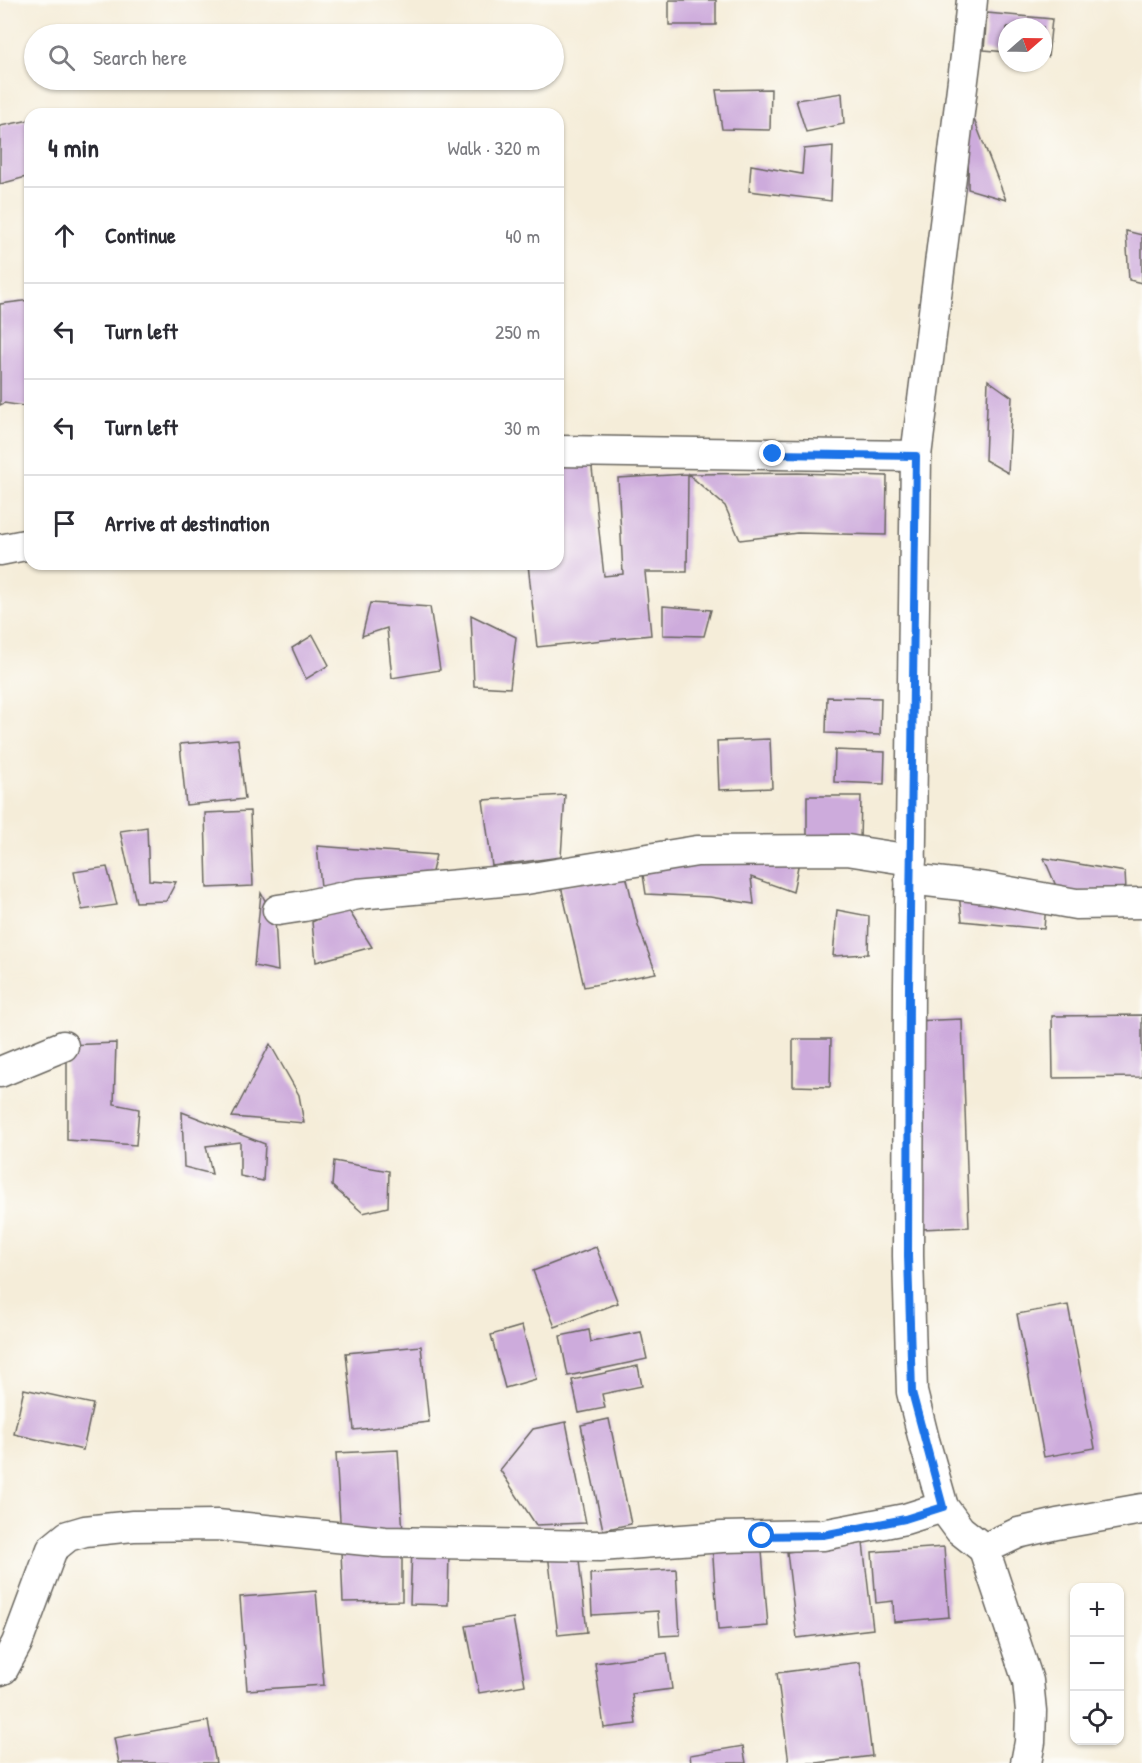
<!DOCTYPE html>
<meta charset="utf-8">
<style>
body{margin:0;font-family:"Patrick Hand",sans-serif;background:#f2f2f3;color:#2b2b33}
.controls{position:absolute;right:18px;bottom:18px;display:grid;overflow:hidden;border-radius:12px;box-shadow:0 2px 4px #0004}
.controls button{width:54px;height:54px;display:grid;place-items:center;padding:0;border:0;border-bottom:2px solid #e1e1e2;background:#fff;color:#2b2b33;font:30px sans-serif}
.compass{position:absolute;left:998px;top:18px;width:54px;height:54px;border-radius:50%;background:#fff;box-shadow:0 2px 4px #0004;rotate:70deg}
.stop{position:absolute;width:18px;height:18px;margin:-14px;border:4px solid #1a73e8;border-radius:50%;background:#fff}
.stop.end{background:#1a73e8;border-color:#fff;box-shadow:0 2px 6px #0008}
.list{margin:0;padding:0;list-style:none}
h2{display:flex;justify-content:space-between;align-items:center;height:78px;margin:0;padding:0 24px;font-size:26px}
h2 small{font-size:20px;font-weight:400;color:#7c7c81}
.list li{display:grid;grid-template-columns:39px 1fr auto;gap:18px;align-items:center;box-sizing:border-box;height:96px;padding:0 24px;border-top:2px solid #e1e1e2}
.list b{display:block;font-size:22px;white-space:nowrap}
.list em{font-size:20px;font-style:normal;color:#7c7c81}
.icon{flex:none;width:33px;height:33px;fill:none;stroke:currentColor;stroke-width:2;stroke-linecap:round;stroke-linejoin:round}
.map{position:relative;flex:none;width:1142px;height:1763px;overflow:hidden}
.search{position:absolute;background:#fff;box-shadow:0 2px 4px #0004;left:24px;top:24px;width:540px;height:66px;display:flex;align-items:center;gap:15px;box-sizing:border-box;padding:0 21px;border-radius:33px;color:#7c7c81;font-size:22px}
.panel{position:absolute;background:#fff;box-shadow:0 2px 4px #0004;left:24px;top:108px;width:540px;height:462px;border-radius:18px}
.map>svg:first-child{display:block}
.building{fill:#cdabdc}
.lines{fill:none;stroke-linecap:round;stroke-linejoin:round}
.minor-casing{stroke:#68655e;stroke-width:33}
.minor{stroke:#fff;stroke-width:30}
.route{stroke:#1a73e8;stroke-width:8}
</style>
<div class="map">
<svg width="1142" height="1763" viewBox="0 0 1142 1763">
<rect width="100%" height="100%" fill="#fdfcf7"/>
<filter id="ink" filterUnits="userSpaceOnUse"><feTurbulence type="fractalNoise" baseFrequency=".0167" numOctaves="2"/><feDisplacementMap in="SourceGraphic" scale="12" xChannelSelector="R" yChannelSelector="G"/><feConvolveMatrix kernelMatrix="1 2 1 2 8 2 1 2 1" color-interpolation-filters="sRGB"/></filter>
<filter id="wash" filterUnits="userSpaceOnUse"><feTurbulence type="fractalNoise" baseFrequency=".008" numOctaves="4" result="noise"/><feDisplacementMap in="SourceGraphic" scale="24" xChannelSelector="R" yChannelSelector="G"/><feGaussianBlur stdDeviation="1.35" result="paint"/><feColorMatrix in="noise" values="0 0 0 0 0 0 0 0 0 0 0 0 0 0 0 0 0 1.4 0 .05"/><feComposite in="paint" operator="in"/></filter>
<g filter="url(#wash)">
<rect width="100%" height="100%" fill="#f5edd9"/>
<g id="blocks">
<g class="building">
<rect x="669" y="0" width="47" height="25"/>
<path d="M987,13L1052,19L1048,57L1043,56V27H1007V52L984,50Z"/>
<path d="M771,89L770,130L722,129L716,90Z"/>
<path d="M842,93L844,124L806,132L796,100Z"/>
<path d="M969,107L1006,200L968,189Z"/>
<path d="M30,120V176L0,184V126Z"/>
<path d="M833,146L831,201L749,191L751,165L802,174L804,149Z"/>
<path d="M1126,231L1142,235V283L1129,280Z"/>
<path d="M30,300V407L4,403L0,405V304Z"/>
<path d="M988,380L1012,397L1008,473L985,460Z"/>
<path d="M591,459L604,576L623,574L618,478L688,474L798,473L887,476L886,535L797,533L740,540L725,506L688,474L687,572H645L651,635L537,647L528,564H558V462Z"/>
<path d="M370,603L430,607L440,670L392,678L387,628L362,636Z"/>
<path d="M663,606L711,610L704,636L663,635Z"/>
<path d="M471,615L516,637L510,688L474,686Z"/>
<path d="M313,635L329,665L306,679L292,648Z"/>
<path d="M827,697L881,698L880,735L826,733Z"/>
<path d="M238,739L245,799L186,805L180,744Z"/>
<path d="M770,739L772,788L719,790L717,741Z"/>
<path d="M835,750L885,752L884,784L834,782Z"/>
<path d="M565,795L561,857L492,866L483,800Z"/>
<path d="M807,796H861L860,841H807Z"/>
<path d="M250,811L253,886L207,888L205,813Z"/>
<path d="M147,827L149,880L176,882L166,901L136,902L120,831Z"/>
<path d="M317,846L436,855L429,884L322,897Z"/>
<path d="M800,856L793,892L751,877L754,904L710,897L646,894L641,862Z"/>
<path d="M1044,858L1125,872L1126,890L1059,893Z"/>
<path d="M107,867L117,905L82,910L74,872Z"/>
<path d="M625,871L638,925L656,973L584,987L561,886Z"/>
<path d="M261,893L275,919L278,971L254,966Z"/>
<path d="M959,893L1046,904L1044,929L962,921Z"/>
<path d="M346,906L372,947L316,962L312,922Z"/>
<path d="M837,910L869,916L868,954L833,956Z"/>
<path d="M1142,1015V1077L1053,1078L1052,1016Z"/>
<path d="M962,1019L969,1227L921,1229L913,1021Z"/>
<path d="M793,1039H831L830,1087L793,1086Z"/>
<path d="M116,1043L114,1104L139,1109L136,1145L67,1140V1045Z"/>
<path d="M270,1044L299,1095L304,1123L232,1117Z"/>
<path d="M182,1112L265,1144L263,1181L240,1176V1142L206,1146L212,1174L184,1167Z"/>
<path d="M334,1161L389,1171L388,1207L363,1213L332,1186Z"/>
<path d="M596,1247L618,1303L555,1327L533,1271Z"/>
<path d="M1068,1305L1095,1448L1044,1457L1017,1314Z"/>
<path d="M522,1326L536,1379L505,1388L491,1335Z"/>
<path d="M589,1330L591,1342L641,1332L647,1359L568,1376L560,1336Z"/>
<path d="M421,1346L429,1422L354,1430L346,1353Z"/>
<path d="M638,1366L642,1386L602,1394L605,1408L579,1413L572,1380Z"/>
<path d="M24,1389L93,1404L83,1450L14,1434Z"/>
<path d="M609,1419L631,1524L603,1530L581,1425Z"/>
<path d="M566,1422L586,1523L536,1525L500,1470L533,1429Z"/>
<path d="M398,1450L403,1534L341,1537L336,1453Z"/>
<path d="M761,1539L768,1626L718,1630L712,1543Z"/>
<path d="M863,1543L873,1629L797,1638L787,1552Z"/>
<path d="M412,1547L449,1548L448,1605L410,1604Z"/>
<path d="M944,1547L949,1617L894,1622L893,1601L876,1603L872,1552Z"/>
<path d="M402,1550V1601L343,1602L341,1551Z"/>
<path d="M578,1551L587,1632L558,1635L548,1554Z"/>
<path d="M676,1569L680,1635L660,1636L658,1611L592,1615L590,1574Z"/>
<path d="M316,1591L324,1685L247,1690L240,1597Z"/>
<path d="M513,1618L525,1685L479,1693L466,1626Z"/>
<path d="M667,1653L672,1689L632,1694L636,1724L604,1728L595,1663Z"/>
<path d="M860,1662L872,1756L817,1763H789L777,1673Z"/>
<path d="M208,1721L216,1763H119L114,1738Z"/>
<path d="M743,1746L746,1763H691L690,1755Z"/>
</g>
</g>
</g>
<g filter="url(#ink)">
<use href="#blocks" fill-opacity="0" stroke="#68655e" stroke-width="1.5"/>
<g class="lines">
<defs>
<g id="minor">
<path d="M972,0L967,48L916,456L909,986L908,1256L912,1392L924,1440L943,1507L960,1530L984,1549"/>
<path d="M558,451L916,456"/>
<path d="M0,550L30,544"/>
<path d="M910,879L987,888L1076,904L1142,903"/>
<path d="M278,910L304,906L358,894L526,879L697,851L847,850L911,860"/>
<path d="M0,1072L63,1046"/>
<path d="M0,1670L3,1669L17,1643L52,1549L68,1536L85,1531L133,1526L217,1525L385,1542L600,1546L722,1537L823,1535L905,1519L943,1507"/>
<path d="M1026,1763L1030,1742L1031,1711L1028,1681L984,1549L1018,1533L1057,1524L1142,1509"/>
</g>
</defs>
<use href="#minor" class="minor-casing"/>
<use href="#minor" class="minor"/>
</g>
</g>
<g class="lines" filter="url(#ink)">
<path class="route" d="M762,1536L823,1535L905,1519L943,1507L912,1392L908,1256L909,987L916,456L773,454"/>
</g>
</svg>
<div class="controls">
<button>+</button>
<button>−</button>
<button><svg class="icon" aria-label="locate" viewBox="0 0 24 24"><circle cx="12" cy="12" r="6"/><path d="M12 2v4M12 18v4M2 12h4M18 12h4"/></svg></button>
</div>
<svg class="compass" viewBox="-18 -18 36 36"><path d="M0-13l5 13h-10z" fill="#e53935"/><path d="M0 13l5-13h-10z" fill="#7c7c81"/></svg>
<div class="stop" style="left:762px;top:1536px"></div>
<div class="stop end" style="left:773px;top:454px"></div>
<div class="search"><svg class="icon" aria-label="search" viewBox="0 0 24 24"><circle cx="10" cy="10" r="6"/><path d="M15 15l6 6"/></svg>Search here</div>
<section class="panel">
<h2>4 min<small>Walk · 320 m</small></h2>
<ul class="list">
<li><svg class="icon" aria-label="ahead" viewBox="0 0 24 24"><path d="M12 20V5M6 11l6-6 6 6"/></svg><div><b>Continue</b></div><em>40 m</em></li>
<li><svg class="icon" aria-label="left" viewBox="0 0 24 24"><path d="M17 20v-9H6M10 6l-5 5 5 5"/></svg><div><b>Turn left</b></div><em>250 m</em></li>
<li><svg class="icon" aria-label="left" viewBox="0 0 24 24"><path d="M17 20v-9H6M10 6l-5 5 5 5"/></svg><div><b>Turn left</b></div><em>30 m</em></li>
<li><svg class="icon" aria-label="arrive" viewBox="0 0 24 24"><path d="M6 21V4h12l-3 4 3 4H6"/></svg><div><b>Arrive at destination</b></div></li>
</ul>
</section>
</div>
